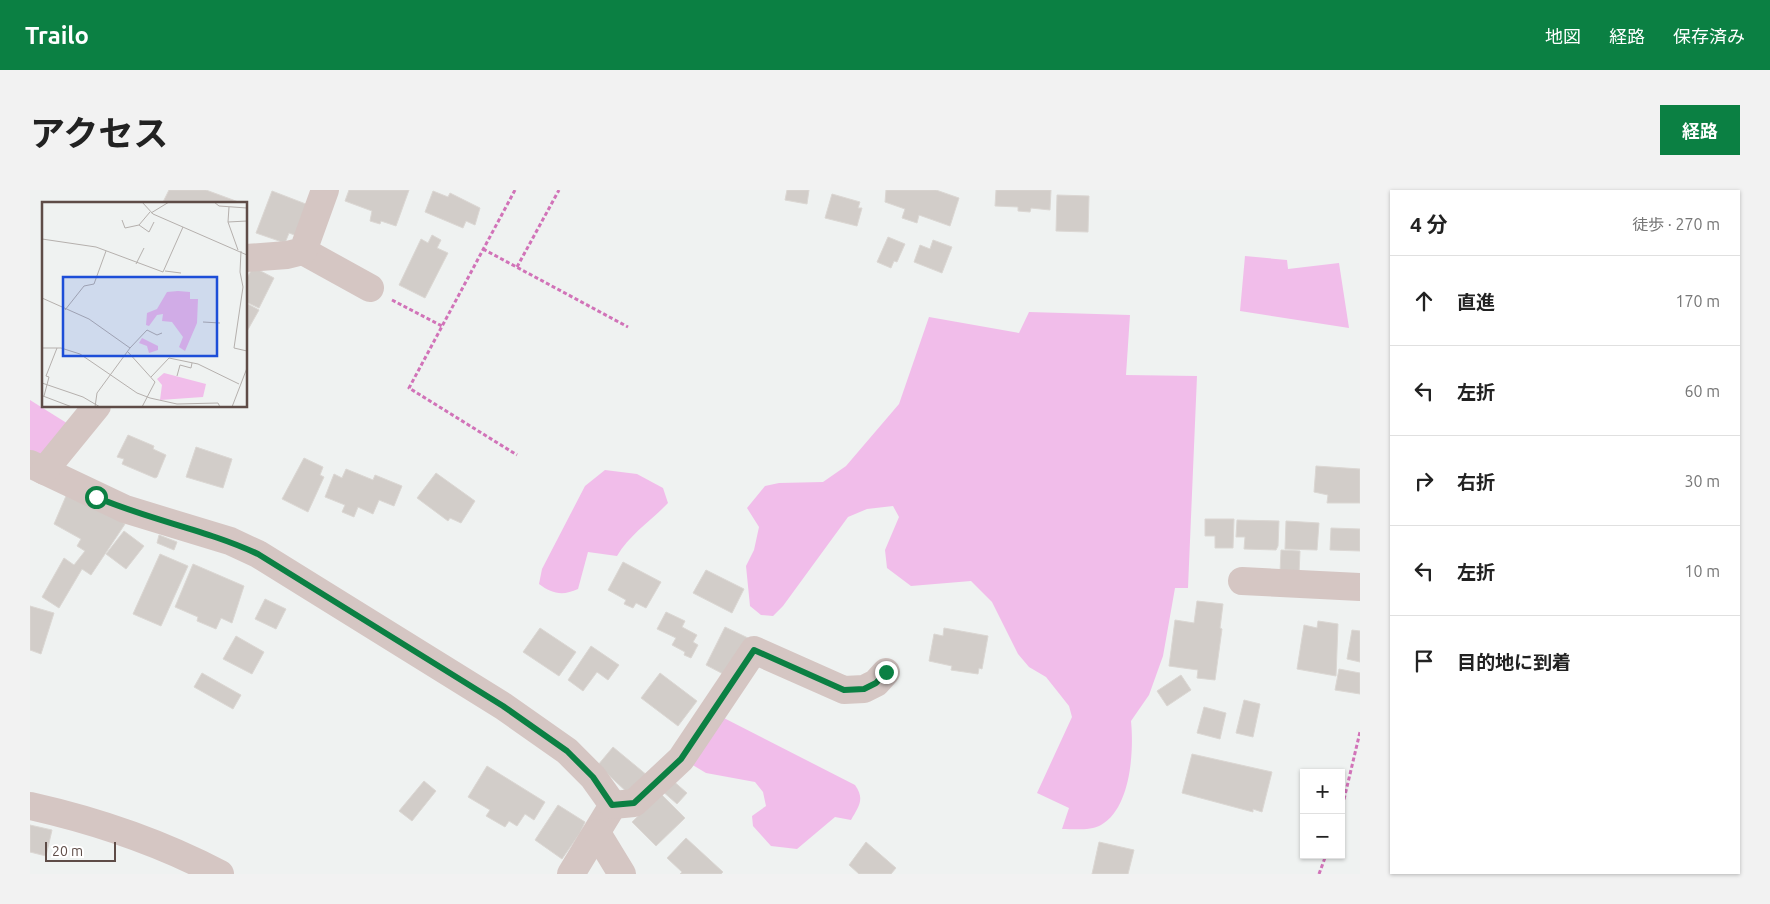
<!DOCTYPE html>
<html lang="ja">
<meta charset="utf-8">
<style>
body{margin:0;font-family:Ubuntu,"Noto Sans JP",sans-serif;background:#f2f2f2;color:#222}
.controls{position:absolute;right:15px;bottom:15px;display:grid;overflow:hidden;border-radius:0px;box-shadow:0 1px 4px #0004}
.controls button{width:45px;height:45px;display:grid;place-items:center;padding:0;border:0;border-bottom:1px solid #e0e0e0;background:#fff;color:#222;font:25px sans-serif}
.scale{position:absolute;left:15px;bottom:12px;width:71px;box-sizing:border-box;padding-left:5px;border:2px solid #5e4c47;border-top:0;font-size:14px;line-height:18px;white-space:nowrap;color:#5e4c47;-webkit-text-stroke:4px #fff;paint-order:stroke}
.stop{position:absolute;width:15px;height:15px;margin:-11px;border:4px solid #0b8043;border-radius:50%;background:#fff}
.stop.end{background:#0b8043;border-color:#fff;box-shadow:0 1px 5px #0008}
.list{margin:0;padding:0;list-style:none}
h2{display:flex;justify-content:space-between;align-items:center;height:65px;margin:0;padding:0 20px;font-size:21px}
h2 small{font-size:16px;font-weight:400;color:#767676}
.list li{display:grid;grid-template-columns:32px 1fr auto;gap:15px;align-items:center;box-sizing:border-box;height:90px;padding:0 20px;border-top:1px solid #e0e0e0}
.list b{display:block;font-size:19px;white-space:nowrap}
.list em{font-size:16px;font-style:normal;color:#767676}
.icon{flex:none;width:28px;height:28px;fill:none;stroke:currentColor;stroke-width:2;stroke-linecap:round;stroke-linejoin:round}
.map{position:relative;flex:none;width:1330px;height:684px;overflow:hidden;border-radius:0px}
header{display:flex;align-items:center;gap:30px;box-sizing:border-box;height:70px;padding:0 25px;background:#0b8043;color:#fff}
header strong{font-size:24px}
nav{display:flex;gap:28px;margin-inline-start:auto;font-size:18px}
.intro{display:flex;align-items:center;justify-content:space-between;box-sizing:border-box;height:120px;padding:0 30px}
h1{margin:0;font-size:35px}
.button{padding:12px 22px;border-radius:0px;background:#0b8043;color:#fff;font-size:18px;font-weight:700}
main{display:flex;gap:30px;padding:0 30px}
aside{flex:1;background:#fff;border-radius:0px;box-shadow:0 1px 4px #0004}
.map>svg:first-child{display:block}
.green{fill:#f1bdea}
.building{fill:#d2cdc9;stroke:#dbd7d3}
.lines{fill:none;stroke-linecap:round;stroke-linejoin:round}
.path{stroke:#d173b8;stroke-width:3;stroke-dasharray:4 2.5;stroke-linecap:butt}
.minor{stroke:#d5c6c3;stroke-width:28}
.route{stroke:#0b8043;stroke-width:6}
.inset-road{fill:none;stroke:#b5b0ad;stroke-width:1}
.view{fill:#1d4ed8;fill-opacity:0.15;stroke:#1d4ed8;stroke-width:2.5}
.inset-edge{fill:none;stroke:#5e4c47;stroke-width:2.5}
</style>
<header>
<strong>Trailo</strong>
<nav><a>地図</a><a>経路</a><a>保存済み</a></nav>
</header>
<div class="intro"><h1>アクセス</h1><a class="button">経路</a></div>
<main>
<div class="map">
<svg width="1330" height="684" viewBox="0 0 1330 684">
<rect width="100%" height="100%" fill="#eff2f1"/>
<g class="green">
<path d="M1215,66L1257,70L1258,79L1309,73L1319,138L1210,121Z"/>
<path d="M999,122L1100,125L1096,185L1167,186L1158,398H1145L1133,466L1119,505L1101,531C1104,561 1101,618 1071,635C1060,641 1044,639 1032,639L1039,618L1007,603L1042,527L1039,516L1016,487L999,477L988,464L962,412L941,391L881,396L857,378L855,360L869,327L863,316L837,319L818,327L753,416L743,426L731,425L720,416L716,376L724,360L729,337L717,318L735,296L749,293L793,292L816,276L869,214L899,127L989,143Z"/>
<path d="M0,210L43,237L12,268L0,262Z"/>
<path d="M575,280L607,284L633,298L638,313C621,331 600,344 587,366L558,362L548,399C533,406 522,404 509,394L512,379L555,296Z"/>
<path d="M688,525L825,595C835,609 829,616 821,630L805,627L767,659L741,656L723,636L722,626L736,616L733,602L725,592L676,583L656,571Z"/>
</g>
<g class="building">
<path d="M139,0H176L214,14H132Z"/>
<path d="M319,0H379L366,36L351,31L350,34L340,31L342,21L315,11Z"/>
<path d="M757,0H779L777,14L755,10Z"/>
<path d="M856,0H906L929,8L920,36L889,25L887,33L872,28L875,19L855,12Z"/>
<path d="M966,0H1021L1020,20L1001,18L1000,22L988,21V17L965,16Z"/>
<path d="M242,1L281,16L270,47L259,43L255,53L226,43Z"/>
<path d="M403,1L418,7L420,3L450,18L445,35L436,31L433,38L395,22Z"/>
<path d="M802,4L830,12L828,18H832L827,36L795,28Z"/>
<path d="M1027,5L1059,6L1058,42L1026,41Z"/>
<path d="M402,45L411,50L407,58L418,63L395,108L369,95L391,49L398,53Z"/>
<path d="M858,47L875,54L867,72L864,71L861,78L847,72Z"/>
<path d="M903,50L922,57L912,83L884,72L890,55L900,59Z"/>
<path d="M223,77L244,88L229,118L216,112V90Z"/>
<path d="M216,113L229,120L216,143Z"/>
<path d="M98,245L124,256L123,259L136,265L127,287L125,288L92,274L94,269L87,267Z"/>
<path d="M166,257L202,269L193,298L156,287Z"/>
<path d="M274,268L293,277L290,285L294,287L278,322L252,309Z"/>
<path d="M1286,276L1330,279V313H1297L1298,305L1284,302Z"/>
<path d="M316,279L343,290L345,285L372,296L364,316L349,310L343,324L328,317L324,327L312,322L315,315L295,307L304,284L312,288Z"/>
<path d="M406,283L445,311L431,333L420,328L418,331L387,308Z"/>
<path d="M36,306L80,324L95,334L61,385L52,379L29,418L12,407L34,368L44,375L55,361L47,356L51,349L24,334Z"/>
<path d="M1175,329H1204L1203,358H1185V346H1175Z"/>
<path d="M1207,330L1249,331L1248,356L1246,360L1214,359L1215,347H1206Z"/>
<path d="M1256,331L1289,333L1287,360L1255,359Z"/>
<path d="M1301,338L1330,339V361L1300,360Z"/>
<path d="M94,341L114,356L96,379L76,364Z"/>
<path d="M129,345L147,352L144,360L127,353Z"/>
<path d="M1251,360L1270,361L1269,384L1250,383Z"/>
<path d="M130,364L158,376L131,436L103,424Z"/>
<path d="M593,372L631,392L616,418L606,413L603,418L594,414L596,410L578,400Z"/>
<path d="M163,374L214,396L202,433L191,428L186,439L167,431L168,427L145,417Z"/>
<path d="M676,380L714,399L702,423L663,403Z"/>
<path d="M235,409L256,419L246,439L225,429Z"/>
<path d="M1167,411L1193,414L1190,438L1192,439L1185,490L1167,488L1168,480L1139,476L1145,430L1164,433Z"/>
<path d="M0,416L24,423L11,464L0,460Z"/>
<path d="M636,422L655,431L652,437L667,445L663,452L668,455L661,468L654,465L655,462L642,455L646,448L627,439Z"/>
<path d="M1288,431L1308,434L1306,486L1267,479L1274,435L1287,438Z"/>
<path d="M695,437L718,448L699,487L676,475Z"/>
<path d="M510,438L546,462L529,486L493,462Z"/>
<path d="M914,438L958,446L952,479L949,478L948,484L921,480L922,476L899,471L904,444L913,446Z"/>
<path d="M1322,440L1330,441V472L1317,469Z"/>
<path d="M206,446L234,462L222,484L193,469Z"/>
<path d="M561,456L589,475L578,490L567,482L553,501L538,490Z"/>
<path d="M1309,479L1330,483V504L1305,500Z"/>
<path d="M172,483L211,505L203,519L164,497Z"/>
<path d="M630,483L667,511L648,536L611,508Z"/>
<path d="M1151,485L1161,500L1137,516L1127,501Z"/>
<path d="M1214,510L1230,514L1223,547L1206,543Z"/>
<path d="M1174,517L1196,523L1190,549L1167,543Z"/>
<path d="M583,557L618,586L601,606L568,575Z"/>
<path d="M1162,564L1242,582L1232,622L1223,619V622L1152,603Z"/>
<path d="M457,576L515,612L504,630L495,624L487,636L479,631L475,637L456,626L460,620L438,607Z"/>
<path d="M641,589L657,603L647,614L631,600Z"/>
<path d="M394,591L406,601L382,631L369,621Z"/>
<path d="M631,604L655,628L626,656L602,632Z"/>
<path d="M528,615L555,632L550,643L532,669L505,650Z"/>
<path d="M0,635L22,640L16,666L0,662Z"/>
<path d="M656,648L693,682L691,684H650L652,682L637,668Z"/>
<path d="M836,652L866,678L861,684H829L819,675Z"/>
<path d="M1069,652L1104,660L1098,684H1062Z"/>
</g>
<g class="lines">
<g class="path">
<path d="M485,0L379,198L487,265"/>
<path d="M453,59L598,137"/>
<path d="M487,77L529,0"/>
<path d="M362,110L412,136"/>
<path d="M1311,622L1330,542"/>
<path d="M1289,684L1296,665"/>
</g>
<g class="minor">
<path d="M273,61L340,98"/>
<path d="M216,68L257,65L273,61L295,0"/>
<path d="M0,274L95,319L200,351L228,364L473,516L537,561L563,587L583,615L541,684"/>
<path d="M14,281L67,216"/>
<path d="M1212,391L1330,397"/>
<path d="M583,615L604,613L651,569L724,460L814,500L834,499L846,493L856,482"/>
<path d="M0,616C67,631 129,652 190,684"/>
<path d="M567,643L592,684"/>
</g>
</g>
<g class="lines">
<path class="route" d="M66,307C119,330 177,340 228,364L473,516L537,561L563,587L582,615L604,613L651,569L724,460L814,500L834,499L846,493L856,482"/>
</g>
<g transform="translate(12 12)">
<rect width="205" height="205" fill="#eff2f1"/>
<path d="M136,89L148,90V97H156L155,121L143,149L137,145L141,135L130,120L120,119L121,112L115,113L107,124L104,123L105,111L115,107L125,90ZM100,136L116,144V148L107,151L105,144L97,141ZM122,171L164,182L161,195L118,198L120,183L115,177Z" fill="#f1bdea"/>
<path class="inset-road" d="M100,0L111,12L205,53M172,0L177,4L205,6M187,5L186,20L196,48M108,10L97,23L107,30L112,20M109,11L127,0M80,18L83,26L97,23M186,20L205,19M0,37L54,45L121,70L141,25M199,49L198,70L201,85L192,146L205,149M94,62L102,46M123,69L139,71M0,96L47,117L88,146L55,191L53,205M23,108L42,84L52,82L64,49M161,120L178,121M0,146H19L38,152L95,191L108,196L135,202L176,201L178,205M88,146L105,128L115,133L120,131M86,150L113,180L100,205M135,174L138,163L149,166L150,161M109,175L127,156L156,162L197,182M0,181L41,195L58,205M1,194L30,205M2,194L7,175L4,174L15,146M190,205L205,166"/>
<path class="view" d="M21,75H175V154H21Z"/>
<rect width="205" height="205" class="inset-edge"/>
</g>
</svg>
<div class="controls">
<button>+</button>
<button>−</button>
</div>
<div class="scale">20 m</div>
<div class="stop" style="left:66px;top:307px"></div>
<div class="stop end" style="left:856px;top:482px"></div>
</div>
<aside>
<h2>4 分<small>徒歩 · 270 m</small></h2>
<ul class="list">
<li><svg class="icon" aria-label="ahead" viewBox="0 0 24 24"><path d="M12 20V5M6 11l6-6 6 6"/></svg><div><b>直進</b></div><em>170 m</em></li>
<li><svg class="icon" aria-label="left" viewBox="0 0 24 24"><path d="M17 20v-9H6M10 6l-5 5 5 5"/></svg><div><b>左折</b></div><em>60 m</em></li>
<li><svg class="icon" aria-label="right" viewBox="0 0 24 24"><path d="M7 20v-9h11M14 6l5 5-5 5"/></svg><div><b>右折</b></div><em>30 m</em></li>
<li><svg class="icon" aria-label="left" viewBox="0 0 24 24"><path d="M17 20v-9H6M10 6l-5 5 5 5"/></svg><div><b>左折</b></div><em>10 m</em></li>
<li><svg class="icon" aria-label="arrive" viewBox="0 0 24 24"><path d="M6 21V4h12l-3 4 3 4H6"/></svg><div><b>目的地に到着</b></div></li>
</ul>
</aside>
</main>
